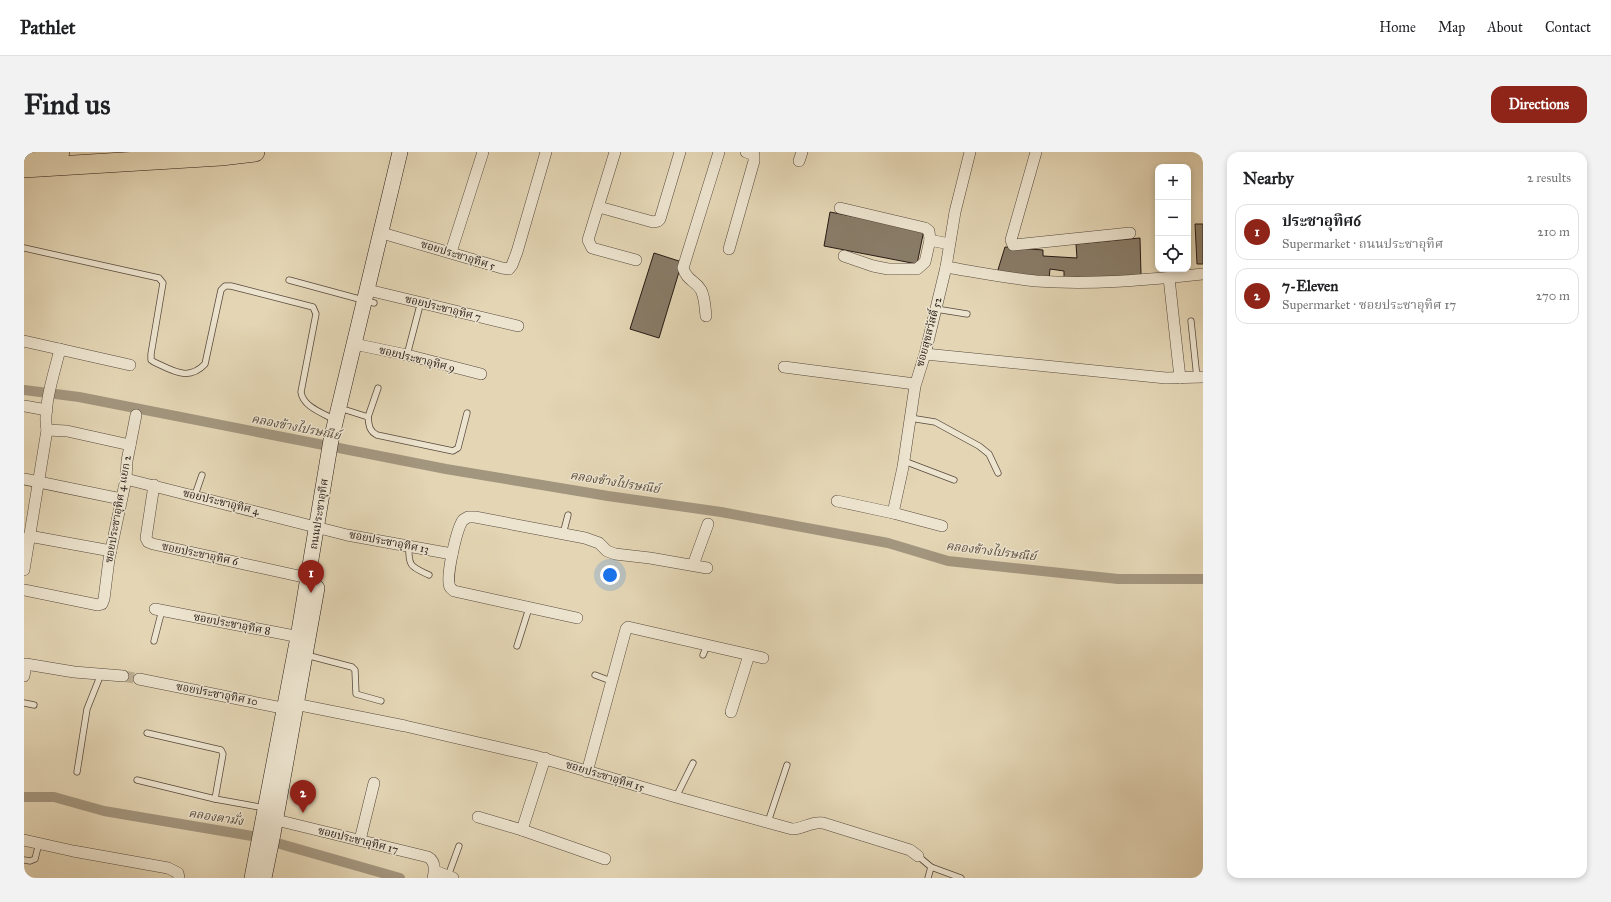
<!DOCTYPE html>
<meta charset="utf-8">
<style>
body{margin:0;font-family:"IM FELL Great Primer","Noto Serif Thai",serif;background:#f2f2f2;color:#202124}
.controls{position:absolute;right:12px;top:12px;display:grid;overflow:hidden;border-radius:8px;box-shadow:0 2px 6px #0003}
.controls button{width:36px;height:36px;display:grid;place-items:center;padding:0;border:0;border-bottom:1px solid #e0e0e0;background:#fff;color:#202124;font:20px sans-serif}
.you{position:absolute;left:586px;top:423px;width:14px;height:14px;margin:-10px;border:3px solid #fff;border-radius:50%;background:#1a73e8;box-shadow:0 0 0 6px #1a73e833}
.badge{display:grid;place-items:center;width:26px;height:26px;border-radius:50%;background:#8f2418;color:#fff;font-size:13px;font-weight:700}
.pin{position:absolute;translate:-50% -33px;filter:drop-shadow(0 1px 2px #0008)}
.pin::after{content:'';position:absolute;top:21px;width:14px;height:12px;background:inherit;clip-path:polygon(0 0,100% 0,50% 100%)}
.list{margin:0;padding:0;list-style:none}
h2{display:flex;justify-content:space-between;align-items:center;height:52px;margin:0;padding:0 16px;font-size:17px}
h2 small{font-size:13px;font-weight:400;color:#757577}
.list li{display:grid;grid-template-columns:26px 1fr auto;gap:12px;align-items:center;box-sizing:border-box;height:56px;margin:0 8px 8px;padding:0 8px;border:1px solid #e0e0e0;border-radius:12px}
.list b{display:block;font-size:15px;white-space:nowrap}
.list p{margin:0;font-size:13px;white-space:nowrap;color:#757577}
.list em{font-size:13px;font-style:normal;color:#757577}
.icon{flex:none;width:22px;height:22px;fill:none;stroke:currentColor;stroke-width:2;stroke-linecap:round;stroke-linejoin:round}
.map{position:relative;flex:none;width:1179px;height:726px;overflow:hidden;border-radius:12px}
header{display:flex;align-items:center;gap:24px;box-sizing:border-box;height:56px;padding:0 20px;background:#fff;border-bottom:1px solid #e0e0e0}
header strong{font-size:19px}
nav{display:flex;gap:22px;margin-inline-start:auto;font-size:14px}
.intro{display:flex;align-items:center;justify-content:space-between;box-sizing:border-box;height:96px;padding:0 24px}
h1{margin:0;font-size:28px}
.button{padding:10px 18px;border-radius:12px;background:#8f2418;color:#fff;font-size:14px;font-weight:700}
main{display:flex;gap:24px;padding:0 24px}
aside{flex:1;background:#fff;border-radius:12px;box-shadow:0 2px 6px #0003}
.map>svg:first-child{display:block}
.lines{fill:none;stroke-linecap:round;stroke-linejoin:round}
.canal{stroke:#a3967f;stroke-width:10}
.building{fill:#897c68;stroke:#261a15}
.street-tunnel{stroke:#beb095;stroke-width:11;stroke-dasharray:11 5.5;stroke-linecap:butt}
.lane-casing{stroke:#56493d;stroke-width:7}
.street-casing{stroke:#56493d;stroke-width:12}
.secondary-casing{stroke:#261a15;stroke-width:16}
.highway-casing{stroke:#261a15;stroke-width:20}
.lane{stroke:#ede4cf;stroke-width:5.5}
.street{stroke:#ede4cf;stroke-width:11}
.secondary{stroke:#ede4cf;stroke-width:15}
.highway{stroke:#e4d6b5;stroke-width:19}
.labels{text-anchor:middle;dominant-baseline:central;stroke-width:3;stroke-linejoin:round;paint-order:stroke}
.street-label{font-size:11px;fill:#261a15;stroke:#ede4cf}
.water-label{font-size:12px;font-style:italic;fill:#584c3f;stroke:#ede4cf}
</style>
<header>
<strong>Pathlet</strong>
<nav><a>Home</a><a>Map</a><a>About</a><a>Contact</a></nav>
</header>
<div class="intro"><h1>Find us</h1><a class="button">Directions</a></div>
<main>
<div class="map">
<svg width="1179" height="726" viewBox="0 0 1179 726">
<rect width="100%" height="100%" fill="#e4d6b5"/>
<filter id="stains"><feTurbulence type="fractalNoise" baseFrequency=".005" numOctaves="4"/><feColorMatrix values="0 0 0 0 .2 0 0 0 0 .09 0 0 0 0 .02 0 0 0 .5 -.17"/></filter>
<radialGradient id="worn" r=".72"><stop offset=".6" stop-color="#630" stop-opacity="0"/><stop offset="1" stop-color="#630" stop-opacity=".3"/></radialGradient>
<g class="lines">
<g class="canal">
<path d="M0,238L55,245L422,317L584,344L697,360L864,391L924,409L1094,427H1179"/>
<path d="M0,645H30L80,659L228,684L376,726"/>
</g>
</g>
<g class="building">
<path d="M806,60L900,78L893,112L800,94Z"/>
<path d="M1171,72H1179V112H1173Z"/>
<path d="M1116,86L1117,123L1040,127V119L1026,117L1025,127L973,121L981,95L1019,98V104L1053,106L1052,92Z"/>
<path d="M630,101L658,110L635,186L606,177Z"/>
</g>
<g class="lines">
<path class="street-tunnel" d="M99,524L115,527"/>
<defs>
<g id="lane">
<path d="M0,96L135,126L139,131L127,202V208L130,210C148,218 164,230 181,212L197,138L201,134H207L289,155L292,162L277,240C279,255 299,261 311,268"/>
<path d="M265,128L350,151"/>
<path d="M912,157L943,162"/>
<path d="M1167,169L1173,226"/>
<path d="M383,203L395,157"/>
<path d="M322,258L344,265C345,273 345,279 353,283L429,299L434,296L443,261"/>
<path d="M344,265L354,236"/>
<path d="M886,266L911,270L955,294L965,302L974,321"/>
<path d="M880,309L930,328"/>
<path d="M171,343L178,323"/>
<path d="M539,382L544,363"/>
<path d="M385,395C384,415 388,415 405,423"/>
<path d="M130,489L138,458"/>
<path d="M493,494L505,456"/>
<path d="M282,503L328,515L331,518L332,542L357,549"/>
<path d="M679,503L683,493"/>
<path d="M571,523L587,529"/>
<path d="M0,551L10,553"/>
<path d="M123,581L197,598L199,602L191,647"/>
<path d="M53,620L63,557L77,522"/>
<path d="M113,628L191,647L241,656"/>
<path d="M652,645L669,611"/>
<path d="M744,670L763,613"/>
<path d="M894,704L907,715L904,726"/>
<path d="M0,708L6,709L11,707L15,691"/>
<path d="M907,715L937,726"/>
<path d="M424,724L435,694"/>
</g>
<g id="street">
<path d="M591,0L564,88L568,96L612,108"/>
<path d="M1012,0L987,88L989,93L1106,81"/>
<path d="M775,9L778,0"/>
<path d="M575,55L629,70L634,69L636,67L656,0"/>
<path d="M816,56L901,76L905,79L906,88"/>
<path d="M358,81L478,116L485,117L488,113L493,100L522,0"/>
<path d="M705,97L730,9V3L722,0"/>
<path d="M427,100L459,0"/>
<path d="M820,104L849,114L864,117H893L901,110L906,88L925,92"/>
<path d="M922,115C952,120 982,126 1012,129C1067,133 1124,128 1179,122"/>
<path d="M1145,126L1156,226"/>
<path d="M344,138L494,174"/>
<path d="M682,164C681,156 681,146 677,138C671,128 663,129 659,116L695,0"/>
<path d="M0,189L106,213"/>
<path d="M330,192L383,203L457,222"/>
<path d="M901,202L1142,226L1179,225"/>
<path d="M760,215L891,232"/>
<path d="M0,254L23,258"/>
<path d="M23,278L43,279L106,293"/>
<path d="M0,327L97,347"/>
<path d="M102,327L323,383L428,402"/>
<path d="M130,333L122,386L124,390L129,392L284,426"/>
<path d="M813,349L869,361L918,374"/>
<path d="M869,361L879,315L891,234L901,202L922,115L931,60L946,0"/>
<path d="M5,384L87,399"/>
<path d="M669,413L684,372"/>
<path d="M0,418L23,278C18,256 31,219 36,197"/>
<path d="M0,438L74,453L78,452L80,447L85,407L102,327L103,309L112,263"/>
<path d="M131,457L281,486"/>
<path d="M553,466L430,439C429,438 427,437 426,435C421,426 433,376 439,368L444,365H451L561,386L575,391L583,399L591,402L626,406L683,416"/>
<path d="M0,524L2,512L50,520L99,524"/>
<path d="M115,527L268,558"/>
<path d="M266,551L381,574L511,604L652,645L768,677C779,677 788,669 799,671L886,698L894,704"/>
<path d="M707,560L725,503"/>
<path d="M563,620L602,477L604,475L739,506"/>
<path d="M454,665L498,678L581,707"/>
<path d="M244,666L404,705C411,709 411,718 409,726"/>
<path d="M498,678L521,606"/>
<path d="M0,688L49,699L144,716L154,721L155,726"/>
<path d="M336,688L350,631"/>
<path d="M411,719L429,726"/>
</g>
<g id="secondary">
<path d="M228,726L274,485L307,288L376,0"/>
<path d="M240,726L249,682L293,436"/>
</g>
<g id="highway">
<path d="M0,2L36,0"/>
<path d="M0,16L197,4L231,0"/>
</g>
</defs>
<use href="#lane" class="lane-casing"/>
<use href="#street" class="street-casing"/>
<use href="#secondary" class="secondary-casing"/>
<use href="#highway" class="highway-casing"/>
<use href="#lane" class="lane"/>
<use href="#street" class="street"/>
<use href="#secondary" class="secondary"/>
<use href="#highway" class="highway"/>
</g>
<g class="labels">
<g class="street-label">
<text transform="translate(434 103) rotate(17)">ซอยประชาอุทิศ 5</text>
<text transform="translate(419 156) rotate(14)">ซอยประชาอุทิศ 7</text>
<text transform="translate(905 180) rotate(-75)">ซอยสุขสวัสดิ์ 52</text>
<text transform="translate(393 207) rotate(14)">ซอยประชาอุทิศ 9</text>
<text transform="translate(197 350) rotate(14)">ซอยประชาอุทิศ 4</text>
<text transform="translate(94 357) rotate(-80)">ซอยประชาอุทิศ 4 แยก 2</text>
<text transform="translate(295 362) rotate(-81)">ถนนประชาอุทิศ</text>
<text transform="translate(365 390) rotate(11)">ซอยประชาอุทิศ 13</text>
<text transform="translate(176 402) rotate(12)">ซอยประชาอุทิศ 6</text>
<text transform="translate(208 472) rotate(11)">ซอยประชาอุทิศ 8</text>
<text transform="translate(193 542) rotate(11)">ซอยประชาอุทิศ 10</text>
<text transform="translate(581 624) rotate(17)">ซอยประชาอุทิศ 15</text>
<text transform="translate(334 688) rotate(14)">ซอยประชาอุทิศ 17</text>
</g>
<g class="water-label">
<text transform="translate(272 275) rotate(11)">คลองข้างไปรษณีย์</text>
<text transform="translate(591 330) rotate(9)">คลองข้างไปรษณีย์</text>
<text transform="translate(967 399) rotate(7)">คลองข้างไปรษณีย์</text>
<text transform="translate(192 665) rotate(9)">คลองตามั่ง</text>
</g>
</g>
<rect width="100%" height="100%" filter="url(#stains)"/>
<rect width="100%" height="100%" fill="url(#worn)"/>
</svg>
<div class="controls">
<button>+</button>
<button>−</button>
<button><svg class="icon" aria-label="locate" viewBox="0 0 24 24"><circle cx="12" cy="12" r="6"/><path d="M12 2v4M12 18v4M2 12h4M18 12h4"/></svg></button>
</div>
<div class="you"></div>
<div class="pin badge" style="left:287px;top:441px">1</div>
<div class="pin badge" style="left:279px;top:661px">2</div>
</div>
<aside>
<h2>Nearby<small>2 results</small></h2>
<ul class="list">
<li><span class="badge">1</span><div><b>ประชาอุทิศ6</b><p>Supermarket · ถนนประชาอุทิศ</p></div><em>210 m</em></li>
<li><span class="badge">2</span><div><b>7-Eleven</b><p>Supermarket · ซอยประชาอุทิศ 17</p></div><em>270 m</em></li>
</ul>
</aside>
</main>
